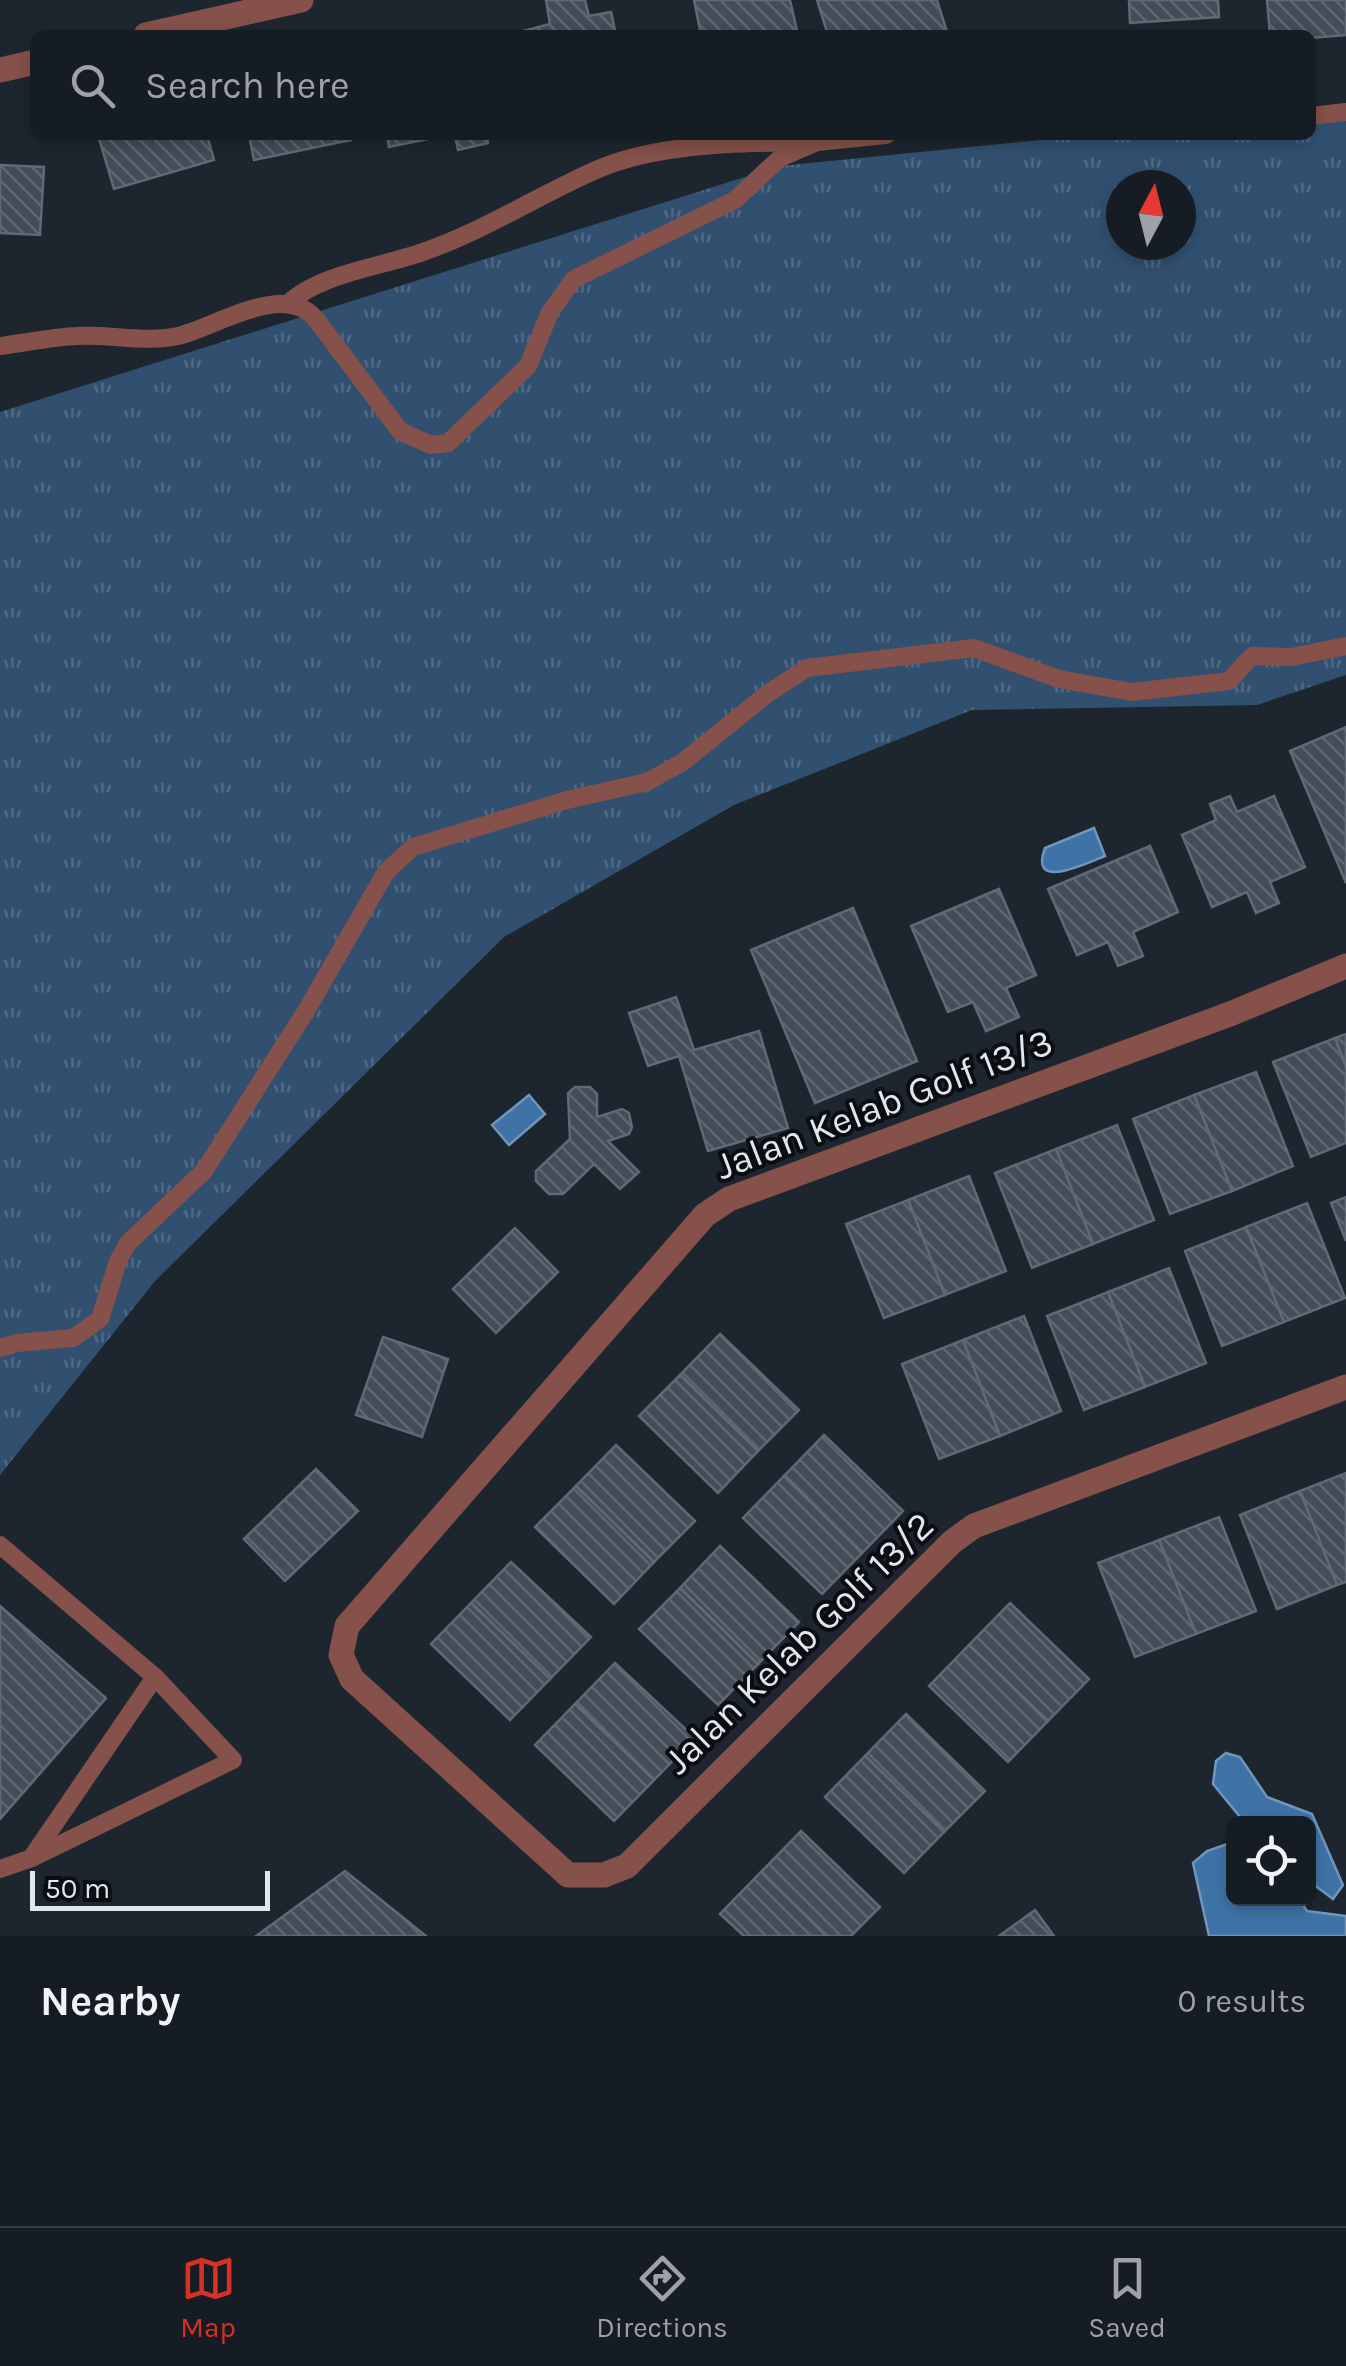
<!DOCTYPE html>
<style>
body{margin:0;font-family:Karla,sans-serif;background:#1f252b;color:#f1f3f6}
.controls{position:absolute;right:30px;bottom:30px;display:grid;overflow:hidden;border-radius:15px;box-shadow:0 5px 15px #0003}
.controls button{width:90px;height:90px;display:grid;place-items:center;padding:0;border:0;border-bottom:2px solid #353a41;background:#161c23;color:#f1f3f6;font:50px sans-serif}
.compass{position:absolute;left:1106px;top:170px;width:90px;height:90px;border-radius:50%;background:#161c23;box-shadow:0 5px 15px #0003;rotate:7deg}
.scale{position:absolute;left:30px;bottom:25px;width:240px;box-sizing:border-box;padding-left:10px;border:5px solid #e1e7ed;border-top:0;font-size:28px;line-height:35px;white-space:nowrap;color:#e1e7ed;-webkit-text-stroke:8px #0a0e12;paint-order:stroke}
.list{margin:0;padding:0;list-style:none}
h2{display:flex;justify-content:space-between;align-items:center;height:130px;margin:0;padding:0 40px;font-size:42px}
h2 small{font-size:32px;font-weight:400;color:#9ea1a6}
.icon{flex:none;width:55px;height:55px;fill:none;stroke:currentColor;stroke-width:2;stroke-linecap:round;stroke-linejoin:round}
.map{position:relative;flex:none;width:1346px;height:1936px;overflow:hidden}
.search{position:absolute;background:#161c23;box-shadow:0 5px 15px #0003;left:30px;right:30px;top:30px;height:110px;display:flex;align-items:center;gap:25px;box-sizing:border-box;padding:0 35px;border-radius:15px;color:#9ea1a6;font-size:38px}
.sheet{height:290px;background:#161c23}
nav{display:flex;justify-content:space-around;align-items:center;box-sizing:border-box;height:140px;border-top:2px solid #353a41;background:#161c23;font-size:28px;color:#9ea1a6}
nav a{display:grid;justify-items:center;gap:5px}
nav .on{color:#d93025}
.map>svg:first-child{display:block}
.grass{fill:url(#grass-tufts);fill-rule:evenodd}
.water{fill:#3f73a7;stroke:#7096bc;stroke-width:2.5}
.building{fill:url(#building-back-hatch);stroke:#606a74;stroke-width:2.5}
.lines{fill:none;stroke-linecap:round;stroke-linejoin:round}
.lane{stroke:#85514a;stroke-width:18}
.street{stroke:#85514a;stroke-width:25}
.labels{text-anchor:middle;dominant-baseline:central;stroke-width:8;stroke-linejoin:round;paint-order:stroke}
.street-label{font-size:38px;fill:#e1e7ed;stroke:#0a0e12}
</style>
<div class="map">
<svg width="1346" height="1936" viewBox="0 0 1346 1936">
<defs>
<pattern id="grass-tufts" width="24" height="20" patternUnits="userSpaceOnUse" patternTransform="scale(2.5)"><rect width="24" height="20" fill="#315070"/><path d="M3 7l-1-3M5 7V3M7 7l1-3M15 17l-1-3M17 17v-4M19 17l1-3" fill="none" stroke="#4f6985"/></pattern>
<pattern id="building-back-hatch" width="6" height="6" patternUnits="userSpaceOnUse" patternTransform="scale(2.5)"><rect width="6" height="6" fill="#434c57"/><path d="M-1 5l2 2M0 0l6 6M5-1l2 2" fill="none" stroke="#5e666f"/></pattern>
</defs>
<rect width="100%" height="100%" fill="#1d262f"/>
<path class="grass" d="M1346,110V675L1257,705L972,710L734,805L504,937L155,1281L0,1475V412L780,166L1092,135H1311V113ZM1121,185H1181V245H1121Z"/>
<g class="water">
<path d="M1094,828L1105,856C1089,862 1028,893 1045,848Z"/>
<path d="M529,1095L545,1114L509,1145L492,1125Z"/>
<path d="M1226,1753L1240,1757L1267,1797L1312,1814L1343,1885L1333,1899L1309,1881L1308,1824L1245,1823L1213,1784L1216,1761Z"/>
<path d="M1233,1842L1234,1898L1299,1899L1307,1911L1346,1916V1936H1209L1193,1863L1207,1851Z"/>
</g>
<g class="building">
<path d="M546,0H585L589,16L611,12L616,35H508L550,24Z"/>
<path d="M694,0H790L798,35H701Z"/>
<path d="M817,0H937L947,32L936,35H828Z"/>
<path d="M1129,0H1218L1219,17L1130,23Z"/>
<path d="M1267,0H1346V35L1311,38V35H1270Z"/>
<path d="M98,135H207L214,160L114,189Z"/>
<path d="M249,135H350L351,140L254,160Z"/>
<path d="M387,135H447L389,147Z"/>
<path d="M455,135H487L488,143L458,150Z"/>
<path d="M0,165L44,167L40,235L0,233Z"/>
<path d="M1346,727V883L1290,751Z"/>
<path d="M1230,796L1237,812L1274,796L1305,867L1270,882L1279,903L1256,913L1247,892L1212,907L1182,835L1216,820L1210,804Z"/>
<path d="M1150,846L1178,912L1133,932L1143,956L1118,966L1108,942L1077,955L1048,889Z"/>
<path d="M999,889L1036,975L1006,988L1019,1017L986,1031L973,1002L948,1012L911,926Z"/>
<path d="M853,908L917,1061L815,1103L751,950Z"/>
<path d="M676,997L694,1050L759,1031L788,1128L708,1151L679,1056L648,1066L629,1013Z"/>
<path d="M1346,1034V1067L1335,1038Z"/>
<path d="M1335,1038L1346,1067V1143L1311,1157L1273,1062Z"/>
<path d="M1256,1072L1293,1166L1232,1191L1194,1095Z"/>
<path d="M575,1087H590L597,1094V1117L622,1109L629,1113L632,1127L629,1134L608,1141L639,1172L620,1189L594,1164L563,1194H549L536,1181V1171L570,1139L568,1093Z"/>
<path d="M1194,1095L1232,1191L1170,1214L1133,1119Z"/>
<path d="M1117,1125L1154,1220L1093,1244L1056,1149Z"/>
<path d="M1056,1149L1093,1244L1032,1268L995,1173Z"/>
<path d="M969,1176L1006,1271L945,1295L908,1200Z"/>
<path d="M1346,1197V1241L1331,1203Z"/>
<path d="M908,1200L945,1295L884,1318L846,1224Z"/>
<path d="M1307,1203L1345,1298L1284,1322L1246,1227Z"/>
<path d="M1246,1227L1284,1322L1222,1346L1185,1251Z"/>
<path d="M515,1228L558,1272L496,1333L453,1289Z"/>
<path d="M1169,1268L1206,1363L1145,1387L1108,1292Z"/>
<path d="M1108,1292L1145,1387L1084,1410L1047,1316Z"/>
<path d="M1024,1316L1061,1411L1000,1436L963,1340Z"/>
<path d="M720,1334L799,1410L758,1451L680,1375Z"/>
<path d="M383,1337L448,1359L422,1437L356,1415Z"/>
<path d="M963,1340L1000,1436L939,1459L902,1364Z"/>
<path d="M680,1375L758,1451L718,1493L639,1416Z"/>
<path d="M824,1435L903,1511L862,1553L784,1476Z"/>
<path d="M616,1445L695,1521L654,1562L576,1486Z"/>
<path d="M316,1469L358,1511L285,1581L244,1539Z"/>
<path d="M1346,1473V1582L1337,1585L1300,1491Z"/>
<path d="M784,1476L862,1553L822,1594L743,1518Z"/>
<path d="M576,1486L654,1562L614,1604L535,1527Z"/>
<path d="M1300,1491L1337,1585L1277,1609L1240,1515Z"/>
<path d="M1219,1517L1256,1611L1196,1634L1159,1540Z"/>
<path d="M1159,1540L1196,1634L1135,1657L1098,1563Z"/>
<path d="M720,1546L799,1622L758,1664L680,1588Z"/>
<path d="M511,1562L591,1637L550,1679L471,1603Z"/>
<path d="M680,1588L758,1664L718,1705L639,1629Z"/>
<path d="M471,1603L550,1679L510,1720L431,1644Z"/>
<path d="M1010,1603L1089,1679L1048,1721L969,1645Z"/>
<path d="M0,1606L106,1698L0,1819Z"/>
<path d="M969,1645L1048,1721L1008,1762L929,1686Z"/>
<path d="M615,1663L695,1738L654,1780L575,1704Z"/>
<path d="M575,1704L654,1780L614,1821L535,1745Z"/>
<path d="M906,1714L985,1791L944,1832L865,1756Z"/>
<path d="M865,1756L944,1832L904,1873L825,1797Z"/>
<path d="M801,1831L880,1907L851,1936H827L761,1872Z"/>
<path d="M345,1871L426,1936H256Z"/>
<path d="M761,1872L827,1936H744L720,1914Z"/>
<path d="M1035,1910L1054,1936H999Z"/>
</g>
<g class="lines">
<g class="lane">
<path d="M1311,116L1346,112"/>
<path d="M289,303C319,274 384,266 423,252C484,231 537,196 596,170C657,143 740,143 806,142"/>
<path d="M0,346C25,343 52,337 77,336C109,334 147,343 178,336C218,326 282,282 315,318L400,431L431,445L448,443L528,366L550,312L574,279L735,200L780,158L817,142L886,135"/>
<path d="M0,1348L17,1343L73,1338L100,1319L118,1261L128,1243L204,1171L306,1011L386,872L413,847L567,800L647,782L683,762L767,694L807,668L974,648L1059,679L1132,692L1229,681L1252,656L1291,657L1346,646"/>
<path d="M0,1545L155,1677L233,1760L32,1858L0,1869"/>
<path d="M32,1857L155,1677"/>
</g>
<g class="street">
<path d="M146,35L301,0"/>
<path d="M0,70L35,62"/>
<path d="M1346,966L1230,1014L729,1199L705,1215L347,1626L341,1655L352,1679L568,1875H604L627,1866L952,1542L974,1526L1346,1387"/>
</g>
</g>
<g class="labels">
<g class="street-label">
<text transform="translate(884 1104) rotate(-21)">Jalan Kelab Golf 13/3</text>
<text transform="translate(799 1643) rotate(-44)">Jalan Kelab Golf 13/2</text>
</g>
</g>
</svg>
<div class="controls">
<button><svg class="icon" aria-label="locate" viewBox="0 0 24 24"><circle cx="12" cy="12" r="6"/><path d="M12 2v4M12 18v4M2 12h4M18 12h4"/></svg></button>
</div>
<svg class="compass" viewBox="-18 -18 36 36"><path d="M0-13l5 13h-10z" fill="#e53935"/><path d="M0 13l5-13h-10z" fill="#9ea1a6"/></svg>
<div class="scale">50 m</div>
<div class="search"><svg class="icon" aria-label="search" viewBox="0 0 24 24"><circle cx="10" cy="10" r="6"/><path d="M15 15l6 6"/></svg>Search here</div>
</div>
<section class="sheet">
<h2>Nearby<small>0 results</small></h2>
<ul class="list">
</ul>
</section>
<nav>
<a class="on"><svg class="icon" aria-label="map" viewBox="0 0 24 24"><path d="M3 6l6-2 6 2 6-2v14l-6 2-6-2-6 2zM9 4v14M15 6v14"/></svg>Map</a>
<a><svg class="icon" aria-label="directions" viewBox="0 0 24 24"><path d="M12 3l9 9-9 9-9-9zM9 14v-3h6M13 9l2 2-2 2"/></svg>Directions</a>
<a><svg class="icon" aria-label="saved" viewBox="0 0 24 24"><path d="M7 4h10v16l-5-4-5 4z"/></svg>Saved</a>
</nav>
